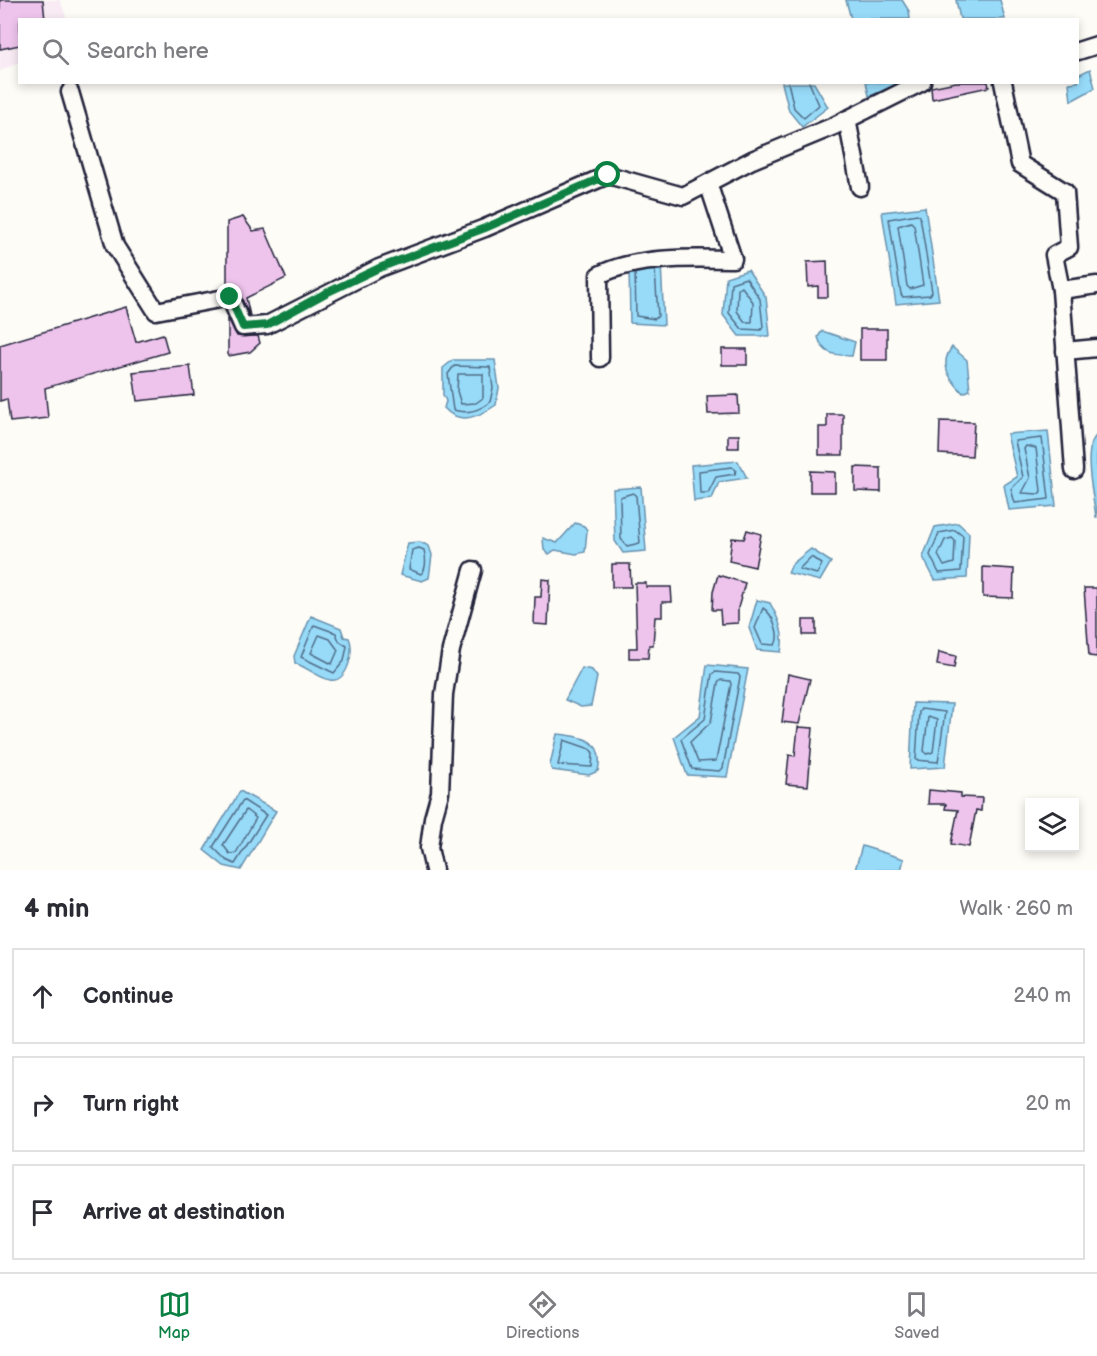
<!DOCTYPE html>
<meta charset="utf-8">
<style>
body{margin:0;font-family:"Balsamiq Sans",sans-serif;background:#f7f7f7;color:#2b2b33}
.controls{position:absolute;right:18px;bottom:18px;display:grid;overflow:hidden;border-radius:0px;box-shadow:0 3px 9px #0003}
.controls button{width:54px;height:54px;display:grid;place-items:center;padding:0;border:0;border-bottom:2px solid #e1e1e2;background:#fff;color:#2b2b33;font:30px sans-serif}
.stop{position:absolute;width:18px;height:18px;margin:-14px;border:4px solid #0b8043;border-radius:50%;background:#fff}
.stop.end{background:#0b8043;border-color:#fff;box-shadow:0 2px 6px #0008}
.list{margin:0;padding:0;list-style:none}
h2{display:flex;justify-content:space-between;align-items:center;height:78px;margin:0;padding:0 24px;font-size:26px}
h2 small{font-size:20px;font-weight:400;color:#7c7c81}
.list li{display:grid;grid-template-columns:39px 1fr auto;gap:18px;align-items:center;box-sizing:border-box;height:96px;margin:0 12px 12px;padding:0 12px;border:2px solid #e1e1e2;border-radius:0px}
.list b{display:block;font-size:22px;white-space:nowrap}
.list em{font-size:20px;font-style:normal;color:#7c7c81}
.icon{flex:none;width:33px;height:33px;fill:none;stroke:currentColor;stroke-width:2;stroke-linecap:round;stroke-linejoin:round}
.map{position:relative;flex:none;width:1097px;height:870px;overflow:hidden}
.search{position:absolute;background:#fff;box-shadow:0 3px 9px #0003;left:18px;right:18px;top:18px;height:66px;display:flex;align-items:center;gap:15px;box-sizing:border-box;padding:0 21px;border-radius:0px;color:#7c7c81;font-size:22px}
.sheet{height:402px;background:#fff}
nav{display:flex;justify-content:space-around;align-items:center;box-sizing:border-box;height:84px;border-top:2px solid #e1e1e2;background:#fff;font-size:16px;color:#7c7c81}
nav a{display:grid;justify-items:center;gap:3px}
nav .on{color:#0b8043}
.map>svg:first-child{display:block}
.built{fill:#f8ebf4}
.water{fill:#97dbf9;stroke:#6891ad;stroke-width:1.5}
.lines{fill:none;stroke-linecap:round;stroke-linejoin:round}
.shore{stroke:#516c87;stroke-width:1.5}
.building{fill:#eec4ec;stroke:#22223b;stroke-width:1.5}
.minor-casing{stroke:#22223b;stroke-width:21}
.minor{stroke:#fdfcf7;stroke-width:16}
.route{stroke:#0b8043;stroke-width:8}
</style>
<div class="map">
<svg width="1097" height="870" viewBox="0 0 1097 870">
<rect width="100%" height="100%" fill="#fdfcf7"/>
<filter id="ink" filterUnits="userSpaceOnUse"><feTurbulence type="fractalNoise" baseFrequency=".0167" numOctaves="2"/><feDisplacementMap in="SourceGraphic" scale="12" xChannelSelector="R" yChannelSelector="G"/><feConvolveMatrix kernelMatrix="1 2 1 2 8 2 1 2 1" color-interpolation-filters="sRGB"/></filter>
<g filter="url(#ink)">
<path class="built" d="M0,0H60L67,19L20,20L19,62L0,71Z"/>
<g class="water">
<path d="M902,0L909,11L910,19H851L846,0Z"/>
<path d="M956,0H1000L1005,19H960Z"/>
<path d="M1090,69L1095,88L1071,101L1069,83L1078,82V75Z"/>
<path d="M866,82L904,83L869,96Z"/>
<path d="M782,83H814L828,107L802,127L789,111Z"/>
<path d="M925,207L939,300L896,304L882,212Z"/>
<path d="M661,262L664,325L630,323L629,264Z"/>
<path d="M748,270L766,297L770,336H739L723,315L726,277Z"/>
<path d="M822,331L855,342L852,356C835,355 823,355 818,337Z"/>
<path d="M952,347L967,360L970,390L963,393C950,379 938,365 952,347Z"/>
<path d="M453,360H495L499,388L496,405C480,416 460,426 444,408L446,401L443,395V368Z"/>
<path d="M1048,431L1056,506L1009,510L1004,485L1017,477L1007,434Z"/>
<path d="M1097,435V517H1096C1094,498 1081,448 1097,435Z"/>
<path d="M738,461L747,478L719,482L712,499L694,501L691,465Z"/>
<path d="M641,487L646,551L623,553L615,541L613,489Z"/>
<path d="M575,523L584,526L587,530L585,552L576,554L555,550L549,554L544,550L543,538L557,543Z"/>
<path d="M958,523L969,533L967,578L935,580L923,557L935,527Z"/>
<path d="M420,542L429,546L432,555L429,578L422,581L400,575L408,543Z"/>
<path d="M811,549L831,562L820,581L788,573L792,564Z"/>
<path d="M757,600L770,603C779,619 785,634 781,652L757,650L749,628Z"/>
<path d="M311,616L341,628L344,637L349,638C355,650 348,683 330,680C319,678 306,667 295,663L294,656Z"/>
<path d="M707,665L748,669L727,777L687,775L674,737L700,716Z"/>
<path d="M582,668L592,670L597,677L591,706L581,707L565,700Z"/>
<path d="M913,703L952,704L945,767L910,769Z"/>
<path d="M557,734C583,736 605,740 598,771L589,775L552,770L550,765Z"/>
<path d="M240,791L276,811L241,870L224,866L204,850Z"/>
<path d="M862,846L904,859L901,870H855Z"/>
</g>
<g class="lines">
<g class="shore">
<path d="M788,82L794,108L804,118L819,105L809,82"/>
<path d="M917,214L920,216L932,292L930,295L903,297L901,294L889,219Z"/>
<path d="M911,222L914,225L923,285L910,289L907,286L898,226Z"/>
<path d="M635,273L636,316L655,319L658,316L655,270"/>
<path d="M746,278L760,299L763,327L761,330L742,329L729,313L731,283Z"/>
<path d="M742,287L753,302L752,322H745L737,311L738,289Z"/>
<path d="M454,366L490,367L493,388L490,402C478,411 468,414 453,410L448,374Z"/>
<path d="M458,374H483V398L476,403L461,404L457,391Z"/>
<path d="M1042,438L1049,499L1015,503L1011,489L1023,477L1015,441Z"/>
<path d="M1026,446L1036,448L1041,491L1039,494L1022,493L1030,478L1024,449Z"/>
<path d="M732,467L736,470L735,474L716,477L708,493H700L699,471Z"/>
<path d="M633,493L636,496L640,543L627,546L621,539L620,497Z"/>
<path d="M955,530L963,536L961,571L939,573L930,555L939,533Z"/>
<path d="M952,538L955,541L954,563L944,566L938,555L945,540Z"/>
<path d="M419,548L424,550C426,557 427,569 421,574L409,569L412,550Z"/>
<path d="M811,557L822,564L817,574L799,569Z"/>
<path d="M763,608C773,614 781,635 775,645L762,644L755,628Z"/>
<path d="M314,625L336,633L339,641L347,646L344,661L334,673L301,657Z"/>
<path d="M319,635L330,639L338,650L332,664L311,653Z"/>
<path d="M715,672L738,674L740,677L723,768L720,771L692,769L681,739L705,719L712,674Z"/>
<path d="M721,680L730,681L731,684L716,761L698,762L690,742L711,722L718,683Z"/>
<path d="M921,709L945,712L938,762L916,760L919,712Z"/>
<path d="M928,717L937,720L933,752L927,754L924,751Z"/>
<path d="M564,740L590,749L593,753L592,767L558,765Z"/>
<path d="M243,800L266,815L235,864L226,860L213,847Z"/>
<path d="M246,810L256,818L236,853L230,854L223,845Z"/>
</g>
</g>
<g class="building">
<path d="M0,0H43L45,20H20V45L0,49Z"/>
<path d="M956,82H988L989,87L932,99L931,87Z"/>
<path d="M243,217L253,231L265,229L286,278L246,298L250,316L237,289L227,287V222Z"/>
<path d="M827,261L828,297H818V286L808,287L807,262Z"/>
<path d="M126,307L136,342L163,334L168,352L45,388L48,418L10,422L7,399L0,401V345Z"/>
<path d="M228,318L237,336H258L260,343L250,352L228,356Z"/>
<rect x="860" y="329" width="27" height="31"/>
<rect x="722" y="349" width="25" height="16"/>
<path d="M190,366L194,395L137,401L133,372Z"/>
<path d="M738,395L739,413L708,414L707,396Z"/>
<path d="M827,414H843V455H819V427H827Z"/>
<path d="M940,421L974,422L972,456L939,454Z"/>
<rect x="728" y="435" width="11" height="13"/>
<path d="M855,467L881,468V492L855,491Z"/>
<path d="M810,471L835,472V492H810Z"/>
<path d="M747,530L761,534L755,567L729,561L732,538L744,539Z"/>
<path d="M612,564H630L631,587H612Z"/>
<path d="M983,567L1014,569L1013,598L983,597Z"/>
<path d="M718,575L745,583L738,608V623L721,624L720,610H712L713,592Z"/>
<path d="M542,579L550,580L548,625L534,624L535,597H541Z"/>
<path d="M635,583H646V587H671L672,602H662V617H655L653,645H649L648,658H629V648H637Z"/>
<path d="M1084,588H1097V657L1089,656Z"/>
<rect x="803" y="620" width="13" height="15"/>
<path d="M939,652L956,656L954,668L937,665Z"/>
<path d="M788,674L810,679L799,724L782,722Z"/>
<path d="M798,727L813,728L808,786L786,784L789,755L795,756Z"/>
<path d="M929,790L961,793V797L982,798L981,811L976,810L969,847L951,844L958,810L945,809L946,804H928Z"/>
</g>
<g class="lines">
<defs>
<g id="minor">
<path d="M1078,51L1097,45"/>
<path d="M1003,82L1020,164L1065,192L1069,247L1054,255L1061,290L1097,285"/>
<path d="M70,92L115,246L156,311L230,297L243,327L267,325L379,268L485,228L608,175L683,196L752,160L834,126L922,82"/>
<path d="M847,119L860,187"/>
<path d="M1061,290L1074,470"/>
<path d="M1065,351L1097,348"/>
<path d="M600,358L599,275C636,256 691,258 733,259L708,183"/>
<path d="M434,870L429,848L433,818L440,793L444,694L451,650L473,570"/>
</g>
</defs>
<use href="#minor" class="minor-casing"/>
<use href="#minor" class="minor"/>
</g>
</g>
<g class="lines" filter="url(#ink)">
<path class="route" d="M230,297L243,327L267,325L324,294L379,268L485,228L608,175"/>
</g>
</svg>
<div class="controls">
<button><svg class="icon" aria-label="layers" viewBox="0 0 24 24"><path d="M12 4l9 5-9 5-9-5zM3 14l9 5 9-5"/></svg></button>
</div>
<div class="stop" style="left:608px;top:175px"></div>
<div class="stop end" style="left:230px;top:297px"></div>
<div class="search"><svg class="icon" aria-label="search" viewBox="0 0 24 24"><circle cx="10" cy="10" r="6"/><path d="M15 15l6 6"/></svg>Search here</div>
</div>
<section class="sheet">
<h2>4 min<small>Walk · 260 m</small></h2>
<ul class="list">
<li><svg class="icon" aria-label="ahead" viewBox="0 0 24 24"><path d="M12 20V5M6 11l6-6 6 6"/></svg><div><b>Continue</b></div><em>240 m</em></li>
<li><svg class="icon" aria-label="right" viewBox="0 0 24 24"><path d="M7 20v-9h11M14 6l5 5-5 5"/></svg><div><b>Turn right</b></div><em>20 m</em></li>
<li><svg class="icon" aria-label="arrive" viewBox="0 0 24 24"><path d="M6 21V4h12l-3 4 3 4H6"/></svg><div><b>Arrive at destination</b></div></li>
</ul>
</section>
<nav>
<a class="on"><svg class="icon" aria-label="map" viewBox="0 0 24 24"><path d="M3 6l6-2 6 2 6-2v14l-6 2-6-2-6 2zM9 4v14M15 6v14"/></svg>Map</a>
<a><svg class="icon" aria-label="directions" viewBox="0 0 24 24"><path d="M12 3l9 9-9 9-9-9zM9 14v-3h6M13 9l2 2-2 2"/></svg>Directions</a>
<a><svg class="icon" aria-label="saved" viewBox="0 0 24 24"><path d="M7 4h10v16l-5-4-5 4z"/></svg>Saved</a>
</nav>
